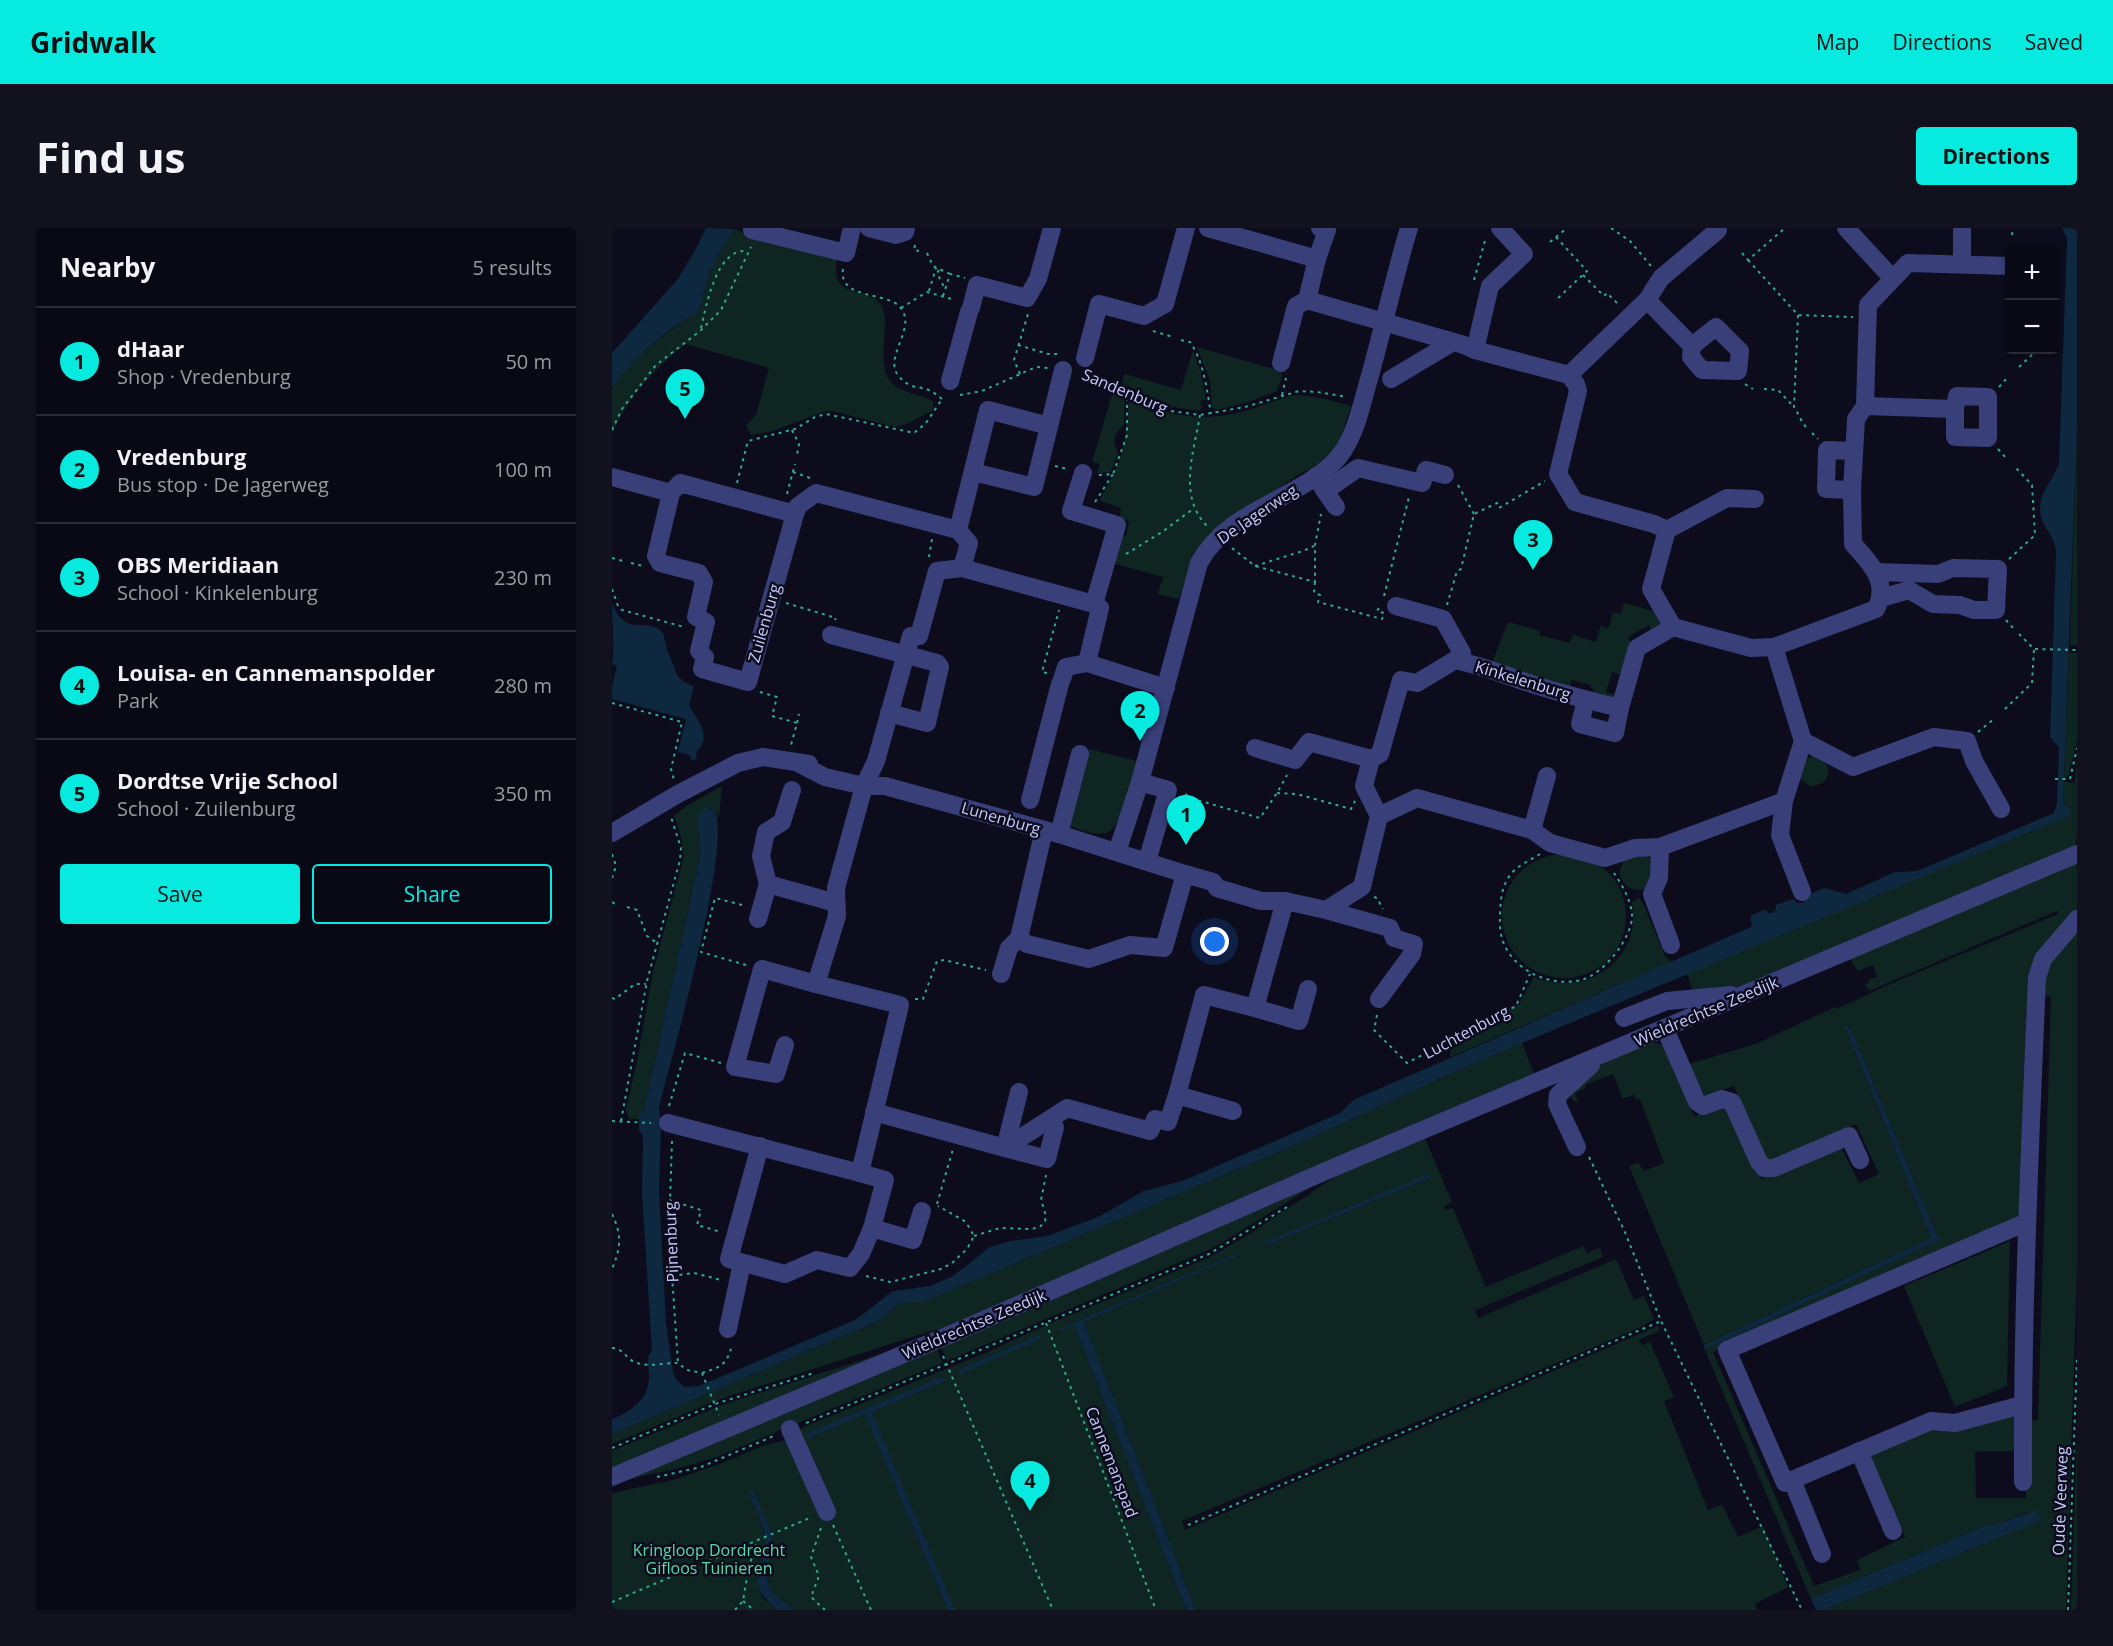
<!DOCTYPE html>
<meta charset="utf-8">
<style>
body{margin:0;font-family:"Open Sans",sans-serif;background:#12121e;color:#f1f3f6}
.controls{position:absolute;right:18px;top:18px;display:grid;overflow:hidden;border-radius:6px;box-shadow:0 2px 4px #0004}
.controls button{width:54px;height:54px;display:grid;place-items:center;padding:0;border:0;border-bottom:2px solid #292a34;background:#090915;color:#f1f3f6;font:30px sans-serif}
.you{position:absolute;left:603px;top:714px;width:21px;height:21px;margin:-15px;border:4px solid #fff;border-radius:50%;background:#1a73e8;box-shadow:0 0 0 9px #1a73e833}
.badge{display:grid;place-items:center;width:39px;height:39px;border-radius:50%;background:#07eadf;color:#111;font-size:20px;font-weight:700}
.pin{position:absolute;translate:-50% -50px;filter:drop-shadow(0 2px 3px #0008)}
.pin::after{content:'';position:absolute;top:32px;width:21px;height:18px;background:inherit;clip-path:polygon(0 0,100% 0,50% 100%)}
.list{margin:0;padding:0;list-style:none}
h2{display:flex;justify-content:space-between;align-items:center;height:78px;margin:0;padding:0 24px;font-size:26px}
h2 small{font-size:20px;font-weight:400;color:#999aa0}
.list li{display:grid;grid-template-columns:39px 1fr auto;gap:18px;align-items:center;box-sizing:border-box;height:108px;padding:0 24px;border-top:2px solid #292a34}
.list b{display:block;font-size:22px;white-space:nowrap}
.list p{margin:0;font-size:20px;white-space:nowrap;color:#999aa0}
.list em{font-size:20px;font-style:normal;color:#999aa0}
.actions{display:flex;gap:12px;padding:18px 24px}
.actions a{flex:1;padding:14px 0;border:2px solid #07eadf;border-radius:6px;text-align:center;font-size:21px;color:#07eadf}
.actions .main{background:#07eadf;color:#111}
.map{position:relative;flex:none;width:1465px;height:1382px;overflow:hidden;border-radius:6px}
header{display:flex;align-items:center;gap:36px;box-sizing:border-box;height:84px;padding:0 30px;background:#07eadf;color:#111}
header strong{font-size:28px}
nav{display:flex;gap:33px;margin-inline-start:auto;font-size:21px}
.intro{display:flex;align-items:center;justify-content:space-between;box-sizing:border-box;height:144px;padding:0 36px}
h1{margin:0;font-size:42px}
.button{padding:15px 27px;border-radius:6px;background:#07eadf;color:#111;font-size:21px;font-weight:700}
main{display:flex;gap:36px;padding:0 36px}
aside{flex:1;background:#090915;border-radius:6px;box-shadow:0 2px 4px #0004}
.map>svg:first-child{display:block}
.green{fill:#0f2521;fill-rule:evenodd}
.water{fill:#0d283f}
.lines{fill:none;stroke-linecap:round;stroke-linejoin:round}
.path{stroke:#30a990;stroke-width:2;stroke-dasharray:3 4.5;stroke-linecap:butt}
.minor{stroke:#383f79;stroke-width:18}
.labels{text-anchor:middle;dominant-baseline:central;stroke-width:5;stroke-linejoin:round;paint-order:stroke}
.street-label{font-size:16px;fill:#c8cafd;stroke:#0c0c1c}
.park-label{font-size:16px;fill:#57daa6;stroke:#0c0c1c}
</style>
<header>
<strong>Gridwalk</strong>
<nav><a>Map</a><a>Directions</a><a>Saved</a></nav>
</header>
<div class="intro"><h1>Find us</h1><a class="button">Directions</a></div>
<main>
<aside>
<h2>Nearby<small>5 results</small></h2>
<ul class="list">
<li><span class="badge">1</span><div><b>dHaar</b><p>Shop · Vredenburg</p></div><em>50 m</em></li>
<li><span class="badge">2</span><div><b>Vredenburg</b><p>Bus stop · De Jagerweg</p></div><em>100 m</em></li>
<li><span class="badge">3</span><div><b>OBS Meridiaan</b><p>School · Kinkelenburg</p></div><em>230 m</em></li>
<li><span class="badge">4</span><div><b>Louisa- en Cannemanspolder</b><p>Park</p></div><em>280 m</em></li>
<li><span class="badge">5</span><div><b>Dordtse Vrije School</b><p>School · Zuilenburg</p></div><em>350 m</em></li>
</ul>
<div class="actions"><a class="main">Save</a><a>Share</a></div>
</aside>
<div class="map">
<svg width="1465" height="1382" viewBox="0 0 1465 1382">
<rect width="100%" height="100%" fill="#0c0c1c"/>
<g class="green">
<path d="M123,1L134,6L225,29C224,36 223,46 226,52C234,69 264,60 271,81C278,102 262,141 282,157C289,164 310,167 321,173V182L295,196L282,199L221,183H214L161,203L139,207L134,197L144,187L157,140L74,116C42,140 17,169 0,205C0,191 0,175 0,162C4,141 67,94 87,84C95,50 102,30 123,1Z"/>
<path d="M585,119L669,143L670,149L665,163L637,174L604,182L600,179L598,152Z"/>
<path d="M581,122L589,145L594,172L588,173L590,179L588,183L555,178L526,166L527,163L510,156L512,146L569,162Z"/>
<path d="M502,160L513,165L512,197C502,206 499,212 506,224L499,244L485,245L488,236L480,234Z"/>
<path d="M684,167L710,170L739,178L726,219L704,237L688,246L604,301L593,312L582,325L567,371L546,366L551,349L500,335L507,307L514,308L517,293L508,290L509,280L489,273V269C512,232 514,212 517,169C559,190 594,195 640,181C655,176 669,170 684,167Z"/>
<path d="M1465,199V417H1458Z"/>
<path d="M1012,375L1045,384L1050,401L1041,405L1037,397L1016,409L1020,416L1010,447L1000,444L994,464L1004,467L1001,475L981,469L982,461L979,460V457L960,452L957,461L880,435L896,394L928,403L927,407L958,415L961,407L984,414L989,398L997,400L1001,384L1009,386Z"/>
<path d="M1457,425H1465V513L1456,549H1452Z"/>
<path d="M477,521L525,533C520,549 510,601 494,605C483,608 467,601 457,598Z"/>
<path d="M1201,528C1215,533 1222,541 1211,555L1199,559L1188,551L1194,531Z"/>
<path d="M1465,529V606L1463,622L1136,759L1082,767L1075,745L1459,587L1451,575L1452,554L1463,555Z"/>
<path d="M110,558L107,590L103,582H97L95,578L91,580V583L85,589L88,624L85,642L32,882L28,886L27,891H17L14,882L25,833L41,744L71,632C72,616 68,603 62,588L76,577Z"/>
<circle cx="952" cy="688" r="62"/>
<path d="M1036,627L1043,636L1034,660C1021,664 1014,660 1008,648V642L1013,630Z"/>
<path d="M1465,632V684L1431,722L1409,984L1405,989L1101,1124L1202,1358L1248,1342L1245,1332L1293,1309L1256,1225L1308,1200L1403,1185L1405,1223L1363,1224L1364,1270H1414V1260L1419,1259V1192H1426L1439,768H1432C1433,734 1446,724 1465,699V1041L1454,1382H1212L1426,1293L1417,1284L1385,1296L1374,1297L1199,1371L1092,1120L1327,1012L1243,811L1235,797L1233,799L1319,1010L1092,1117L1017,938L1026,935L1032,943L1052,935L1028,871L1024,872L1022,867L1011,871L1001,846L973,857L974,860L963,865L966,874L961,872L958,866C989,833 1000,827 1042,814L1050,817L1060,836L1082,888L1112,878L1118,880L1149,951L1228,917L1247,955L1267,946L1244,896L1161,933L1155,931L1122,858L1093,868L1077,836L1146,815L1223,779L1225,781L1278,756L1446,686L1445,683L1257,763L1253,756L1257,755L1256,752L1265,749L1261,737L1246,743L1236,728Z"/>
<path d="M1027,670L1031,675L1053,728L1059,734L838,829L839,814L907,776L922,749C962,766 1010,746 1020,702C1022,693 1021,684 1020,674Z"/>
<path d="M910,815L923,848L335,1101L322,1102L108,1171L0,1216V1206L269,1092C287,1073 287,1074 312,1074L688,915L836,847Z"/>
<path d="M812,908L840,974L832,979L834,982L841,980L874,1059L971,1018L975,1025L988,1020L991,1029L863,1082L866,1090L1004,1031L1022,1072L1032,1068L1042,1091L1027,1100L570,1293L573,1302L1046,1098L1047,1103L1027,1112L1030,1117L1038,1114L1062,1169L1052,1173L1096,1282L1110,1277L1126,1309L1151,1298L1176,1359L1143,1376L1145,1382H584L472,1094L625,1028L448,1102L462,1097L574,1382H342L259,1184L333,1153L331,1148L196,1211L253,1186L336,1382H183L160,1364L155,1355L160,1313L159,1304L142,1263L154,1314L146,1352L150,1369L165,1382H0V1265L61,1252L105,1237L153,1217L175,1212L187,1201L378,1123L430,1099L596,1030L636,1007L730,944ZM817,947L818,950L655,1017L654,1015Z"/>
<path d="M707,954L603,1019L335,1133L327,1114Z"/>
<path d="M1398,1013L1395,1158L1343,1179L1292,1058Z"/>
<path d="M323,1116L330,1135L102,1230L67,1240L0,1255Z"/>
<path d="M278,1123L0,1241V1223L110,1177Z"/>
<path d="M1465,1207V1382H1459Z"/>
</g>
<g class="water">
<path d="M94,0L123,1C102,30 95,50 87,84C53,102 22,129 0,160V125L66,51L84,21Z"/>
<path d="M1450,0H1465V199L1451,575L1456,579L1459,587L910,815L836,847L688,915L312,1074C287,1074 287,1073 269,1092L0,1206V1191C22,1182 38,1170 37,1145C36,1136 34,1130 40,1122L30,965L31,908L27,902V886L32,882L85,642L88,624L85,589L87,585L91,583V580L95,578L97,582L102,581C122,613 59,832 47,879L49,899L47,962L54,1095L61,1144L65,1153L73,1159L87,1158L243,1092L281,1063L318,1058L341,1048L378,1019L398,1013L435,1008L486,989L532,963L570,953L728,885L743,871L762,863L1139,699L1140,696L1138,688L1154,681L1156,685H1160L1164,682V677L1181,671L1185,675H1192L1195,667L1212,660L1234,666L1283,644L1305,643L1442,585L1445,575L1447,519L1438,509L1444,324C1443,311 1437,306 1431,294C1421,271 1439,256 1447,236L1455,11Z"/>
<path d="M0,375C14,411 35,388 50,404C53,409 53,413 54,418C55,424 59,430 61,436C65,449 68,454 82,458L77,477C86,493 101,509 84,524L85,531L79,532L77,527L66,524L74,491L0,471V458L5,438L0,436C3,418 0,397 0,375Z"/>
<path d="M1235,797L1243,811L1327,1012L1105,1116L1092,1120V1117L1319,1010L1233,799Z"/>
<path d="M817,946L818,950L655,1017L653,1014Z"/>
<path d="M624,1026L625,1028L472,1094L584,1382H574L462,1097L448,1103L447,1101Z"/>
<path d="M427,1107L429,1111L348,1146L346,1142Z"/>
<path d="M331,1148L333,1153L260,1184L343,1382H336L253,1187L195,1211L193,1206Z"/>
<path d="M139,1262L142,1263L159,1304L160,1313L155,1354C160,1367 173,1374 183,1382H165C131,1351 152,1351 153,1314C154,1298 142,1279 136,1265Z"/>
<path d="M1425,1282L1428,1289L1427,1293L1212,1382H1204L1199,1371L1374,1297L1385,1296Z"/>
</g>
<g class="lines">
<g class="path">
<path d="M999,0L1018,13L1039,38"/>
<path d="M1400,7L1401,0"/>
<path d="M944,9L975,43L946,70"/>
<path d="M938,14L955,0"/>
<path d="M303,17L302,22L307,23"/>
<path d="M315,25L321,38L338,46"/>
<path d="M1130,25L1136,32L1173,0"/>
<path d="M1136,32L1186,87L1241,89"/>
<path d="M231,41C226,71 273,64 287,78C306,97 275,125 284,144C285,147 290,152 293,154C298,159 307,159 314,161C320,163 325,167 330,171"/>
<path d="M327,42L325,45L333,61"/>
<path d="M971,47L992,68L995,65L1007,77"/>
<path d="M862,52L874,9"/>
<path d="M317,63L324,40"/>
<path d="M331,68L338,46L353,50"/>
<path d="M289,80L315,64L343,72"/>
<path d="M1186,87L1182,179C1187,186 1188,192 1194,199"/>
<path d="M89,100C94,79 104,21 134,23"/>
<path d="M541,103L561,109"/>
<path d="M569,112L578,114C592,134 595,163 599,186"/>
<path d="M406,117L436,126H446"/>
<path d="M1407,139L1425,122"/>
<path d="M408,146L402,132L416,86"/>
<path d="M477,146L559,183L588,187L633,179L687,163L705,164L735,169"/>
<path d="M1133,156L1141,161"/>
<path d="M1387,159L1397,148"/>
<path d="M1152,161L1166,162L1182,179"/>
<path d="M348,167L370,163L424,139L436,140"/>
<path d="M670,167L674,150"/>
<path d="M588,187C582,224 565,269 596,299"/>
<path d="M0,202L10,181L44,137L88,103L109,82L139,19"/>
<path d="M180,202L187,216L185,227"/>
<path d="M1200,205L1206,211"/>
<path d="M1386,221L1394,230"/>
<path d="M443,238L455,241"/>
<path d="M181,244L198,250"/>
<path d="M487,247L501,246L515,207V163"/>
<path d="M125,255L136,213L183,201L203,189L214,186L302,205L314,195L330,171"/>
<path d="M846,257L862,286"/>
<path d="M175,266L183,236"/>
<path d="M483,274L501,246"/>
<path d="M620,320L643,338L703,354V317L709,286"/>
<path d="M514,326L550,304L581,281"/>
<path d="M317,329L320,311"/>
<path d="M0,330L11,333"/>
<path d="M1397,331L1423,307L1420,257L1404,240"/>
<path d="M19,335L31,338"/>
<path d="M643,338L691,323L702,318"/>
<path d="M703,354L702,365L708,367L706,374L770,391L772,385L765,383L768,378"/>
<path d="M0,361L6,378L10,382L72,399"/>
<path d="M772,368L797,269"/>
<path d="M174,375L224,390L223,392"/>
<path d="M835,377L845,343L849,341L862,286L885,275L887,280L933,253"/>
<path d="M1394,392L1401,400"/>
<path d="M1423,421L1465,422"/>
<path d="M435,445L430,444L447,382"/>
<path d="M148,464L165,469L160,488L185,495L179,517"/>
<path d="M0,475L70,494L59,541L62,552"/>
<path d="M1393,481L1420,455L1422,421L1407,406"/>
<path d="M185,495L187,486"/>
<path d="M1366,504L1383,490"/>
<path d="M1443,551H1455"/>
<path d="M1458,551L1465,520"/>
<path d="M665,565L685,566L739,581L743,573"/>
<path d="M573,566L585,572L648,590L665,565L675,547"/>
<path d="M0,626L4,638L0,650"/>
<path d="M928,626C920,631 911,635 904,641C888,654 888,676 888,695C887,735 932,761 969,752C991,747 1021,709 1020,687C1019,672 1010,657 1002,645"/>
<path d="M762,669L765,670L771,681"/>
<path d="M0,674L5,677"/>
<path d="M15,679L25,682L35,708L45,715"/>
<path d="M134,737L89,724L103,670L134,678"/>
<path d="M0,770L3,771L23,756H34"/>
<path d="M303,771H311L325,733L332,732L374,742"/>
<path d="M765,787L762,802L795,835L904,778L918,746"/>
<path d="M57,878L73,825L109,835"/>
<path d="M0,893L39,895"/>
<path d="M9,893L35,753L68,632L69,620L59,589"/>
<path d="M60,913L57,1004L66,1135"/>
<path d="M977,929L1012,1002L1049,1093L1190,1382"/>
<path d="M57,972L89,982L85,997L109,1004"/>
<path d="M325,976L341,921"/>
<path d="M0,986C10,1007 9,1019 0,1041"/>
<path d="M362,1008L388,1000L419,1001L428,999L433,993L434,988L429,972L434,947"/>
<path d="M60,1048L82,1045L109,1052"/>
<path d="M254,1048L278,1054L329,1041L340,1035L355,1021L362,1008L354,994L326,978"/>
<path d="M434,1095L544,1382"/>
<path d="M0,1120C12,1120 14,1132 25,1135C37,1139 53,1135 66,1135L75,1142L90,1145L107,1187"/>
<path d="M331,1128L441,1382"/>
<path d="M90,1145C109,1139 115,1137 120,1117"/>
<path d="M194,1195L597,1026L675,979"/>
<path d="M0,1220L103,1176L202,1145"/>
<path d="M45,1249L89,1239L164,1207"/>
<path d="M221,1297L259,1382"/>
<path d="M576,1297L1049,1093"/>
<path d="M209,1300L199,1329L207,1348L199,1369L213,1382"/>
<path d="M131,1373L142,1382"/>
<path d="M0,1374L200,1289"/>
<path d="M123,1382L131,1373L137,1338L146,1312"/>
<path d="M1456,1382L1465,1128"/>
</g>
<g class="minor">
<path d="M257,0L284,7L293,4L294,0"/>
<path d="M596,0L705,31L695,72L684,78L669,135"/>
<path d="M1234,0L1280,50"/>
<path d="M140,2L234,25L240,0"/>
<path d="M1106,2L1049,50L1035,72L957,147L964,156L966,163L946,246L963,274L1042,296L1055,302L1115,270L1143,271"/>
<path d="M705,31L715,2L708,0"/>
<path d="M1350,36V0"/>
<path d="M695,72L852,117L863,122L957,147"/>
<path d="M1035,72L1080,118"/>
<path d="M359,80L365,57L415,70L426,51L440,0"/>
<path d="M1104,99L1128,123L1126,143L1090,142L1079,129L1080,118Z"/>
<path d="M863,122L878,58L912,26L888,0"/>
<path d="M473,130L487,76L532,88L553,76L574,0"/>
<path d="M779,151L841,114"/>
<path d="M338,153L357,84"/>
<path d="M1345,168L1376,169V210L1343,209V181Z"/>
<path d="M1253,178L1256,77L1296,35L1398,38"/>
<path d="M361,244L422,259L451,142"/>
<path d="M471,245L459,283L505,297L482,376"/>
<path d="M704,248L713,263L746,240L810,255L814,242L833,247"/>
<path d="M0,249L59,265"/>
<path d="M1240,262L1214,261L1215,222L1241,223"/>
<path d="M713,263L724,279"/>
<path d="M183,286L68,255L59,265L44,328L48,335L87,345L92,354L84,389L94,394L87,423L93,429L90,441L136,454L183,286L186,278L204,265L346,302L357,315L350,340L482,376L488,380L475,435L554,460"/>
<path d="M346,302L376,182L437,198"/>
<path d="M1055,302L1039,361L1061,399"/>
<path d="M1265,344L1326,346L1341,340L1386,341L1384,382H1362L1348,377L1321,376L1297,362L1269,370"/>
<path d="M784,378L831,391L850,425L849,433"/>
<path d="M219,407L325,435L328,439L315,495L277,485"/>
<path d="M1162,419L1191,513L1241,539L1322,509L1355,513L1362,533L1389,581"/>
<path d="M450,451L454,439L475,435"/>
<path d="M974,472L968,496L1003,505L1008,480"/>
<path d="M643,520L683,532L697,514L759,531"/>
<path d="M186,535L213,549L252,558H273L447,606L573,646L552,720L518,717L477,731L415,716L407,710L432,602"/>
<path d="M528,554L556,562L535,633"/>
<path d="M180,562L170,594L154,604L149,628L156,656L224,675"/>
<path d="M418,572L448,456"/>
<path d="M767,588L805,570L920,602L938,615L993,630L1023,620L1048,619L1172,573"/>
<path d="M920,602L935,548"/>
<path d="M0,605L66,566L126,535L151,529L197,536"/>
<path d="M447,606L468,526"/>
<path d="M1048,619L1047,650L1040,666L1059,717"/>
<path d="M505,624L528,554L587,335C615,283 681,273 721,235C743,214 749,178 757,151C771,101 782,50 797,0"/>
<path d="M573,646L601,654L605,660L649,673H673L714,682L750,659L767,588L752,558L759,531L768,526L789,452L805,455L843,432C867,437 890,446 914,454C945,465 977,472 1008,480L1025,420L1061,399L1139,420L1162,419L1264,381C1278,354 1258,335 1241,316L1240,262L1244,191L1253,178L1343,181"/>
<path d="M1190,664L1168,607L1172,573L1191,513"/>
<path d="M714,682L778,700L782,710L802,716L800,726L767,771"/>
<path d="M146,691L156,656"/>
<path d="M389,746L397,720L407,710"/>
<path d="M643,780L687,793L696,761"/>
<path d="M1012,790L1055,773L1119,767"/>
<path d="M1053,801L1085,874L1091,878L1110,871L1120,874L1147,934L1152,940H1162L1237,908L1248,932"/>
<path d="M173,817L164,846L123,839L150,741L204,756"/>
<path d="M407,864L393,920L435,931L443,899L439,891"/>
<path d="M621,883L565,867L592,767L643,780L673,673"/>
<path d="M262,884L393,920L455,880L538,903L543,891L556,894L565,867"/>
<path d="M56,895L248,945L288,777L204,756L225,688L224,660L252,558L264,533L299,408H307L325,343L350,340"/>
<path d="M148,918L117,1031L173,1046L205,1032L238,1040L249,1026L260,1000L273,952L248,945"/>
<path d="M965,919L945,876L946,867L979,837"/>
<path d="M260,1000L301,1012L310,983"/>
<path d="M116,1101L130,1035"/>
<path d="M1410,1177L1343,1195L1319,1193L1173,1255L1115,1122L1415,994"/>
<path d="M178,1201L215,1284"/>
<path d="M1247,1223L1281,1303"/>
<path d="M0,1249L344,1104L723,939L1465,626"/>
<path d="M1180,1252L1210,1326"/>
<path d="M1411,1254C1410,1086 1418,918 1425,750L1431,731L1465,691"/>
</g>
</g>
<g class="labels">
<g class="street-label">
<text transform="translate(513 163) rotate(23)">Sandenburg</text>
<text transform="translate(645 286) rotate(-34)">De Jagerweg</text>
<text transform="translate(152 395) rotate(-74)">Zuilenburg</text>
<text transform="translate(911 452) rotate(17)">Kinkelenburg</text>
<text transform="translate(389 590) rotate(16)">Lunenburg</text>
<text transform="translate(1094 783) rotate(-23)">Wieldrechtse Zeedijk</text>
<text transform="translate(854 804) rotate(-28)">Luchtenburg</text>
<text transform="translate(59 1014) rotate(-92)">Pijnenburg</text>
<text transform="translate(362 1096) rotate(-23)">Wieldrechtse Zeedijk</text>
<text transform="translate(500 1234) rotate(69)">Cannemanspad</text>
<text transform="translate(1448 1273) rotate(-88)">Oude Veerweg</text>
</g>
<g class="park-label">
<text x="97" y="1322">Kringloop Dordrecht<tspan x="97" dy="18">Gifloos Tuinieren</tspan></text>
</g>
</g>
</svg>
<div class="controls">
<button>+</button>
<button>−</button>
</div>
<div class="you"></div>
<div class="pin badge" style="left:574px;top:617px">1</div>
<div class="pin badge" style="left:528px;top:513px">2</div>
<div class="pin badge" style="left:921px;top:342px">3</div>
<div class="pin badge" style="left:418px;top:1283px">4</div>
<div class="pin badge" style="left:73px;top:191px">5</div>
</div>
</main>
